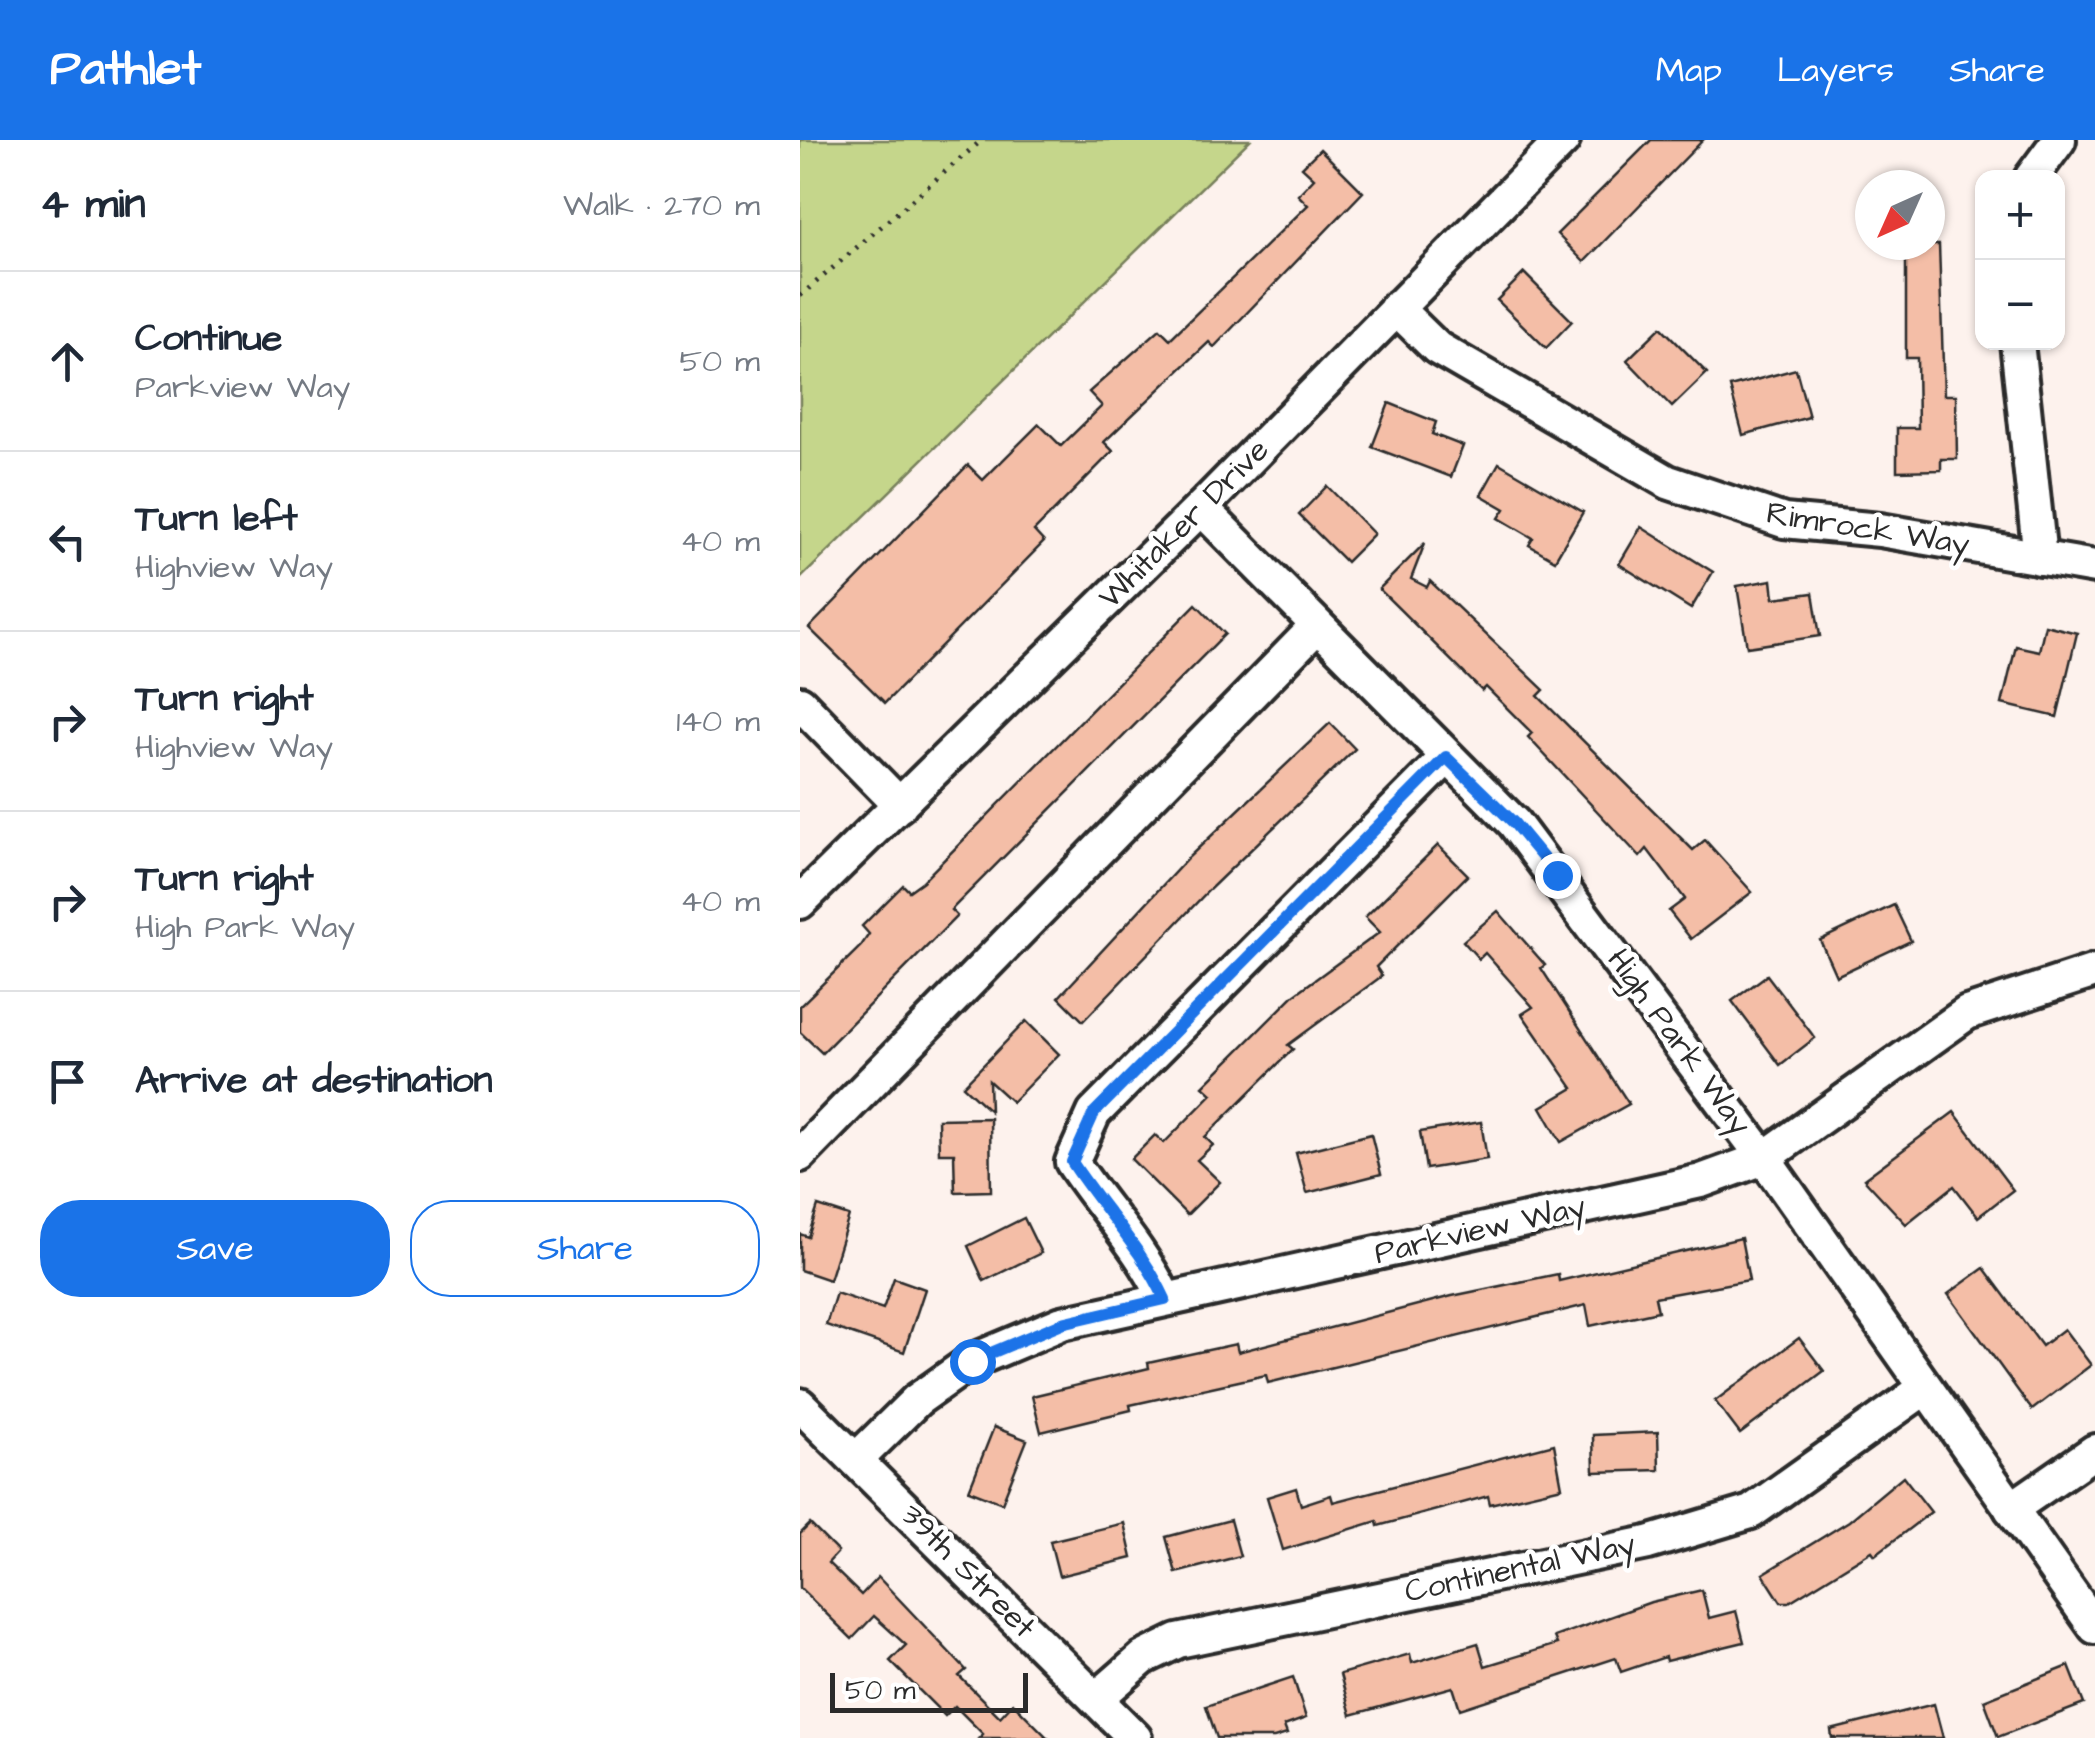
<!DOCTYPE html>
<meta charset="utf-8">
<style>
body{margin:0;font-family:"Architects Daughter",sans-serif;background:#f2f2f3;color:#1f2937}
.controls{position:absolute;right:30px;top:30px;display:grid;overflow:hidden;border-radius:20px;box-shadow:0 2px 8px #0004}
.controls button{width:90px;height:90px;display:grid;place-items:center;padding:0;border:0;border-bottom:2px solid #e0e1e3;background:#fff;color:#1f2937;font:50px sans-serif}
.compass{position:absolute;left:1055px;top:30px;width:90px;height:90px;border-radius:50%;background:#fff;box-shadow:0 2px 8px #0004;rotate:225deg}
.scale{position:absolute;left:30px;bottom:25px;width:198px;box-sizing:border-box;padding-left:10px;border:5px solid #2b2b2b;border-top:0;font-size:28px;line-height:35px;white-space:nowrap;color:#2b2b2b;-webkit-text-stroke:8px #fff;paint-order:stroke}
.stop{position:absolute;width:30px;height:30px;margin:-22px;border:8px solid #1a73e8;border-radius:50%;background:#fff}
.stop.end{background:#1a73e8;border-color:#fff;box-shadow:0 2px 10px #0008}
.list{margin:0;padding:0;list-style:none}
h2{display:flex;justify-content:space-between;align-items:center;height:130px;margin:0;padding:0 40px;font-size:42px}
h2 small{font-size:32px;font-weight:400;color:#747a83}
.list li{display:grid;grid-template-columns:65px 1fr auto;gap:30px;align-items:center;box-sizing:border-box;height:180px;padding:0 40px;border-top:2px solid #e0e1e3}
.list b{display:block;font-size:38px;white-space:nowrap}
.list p{margin:0;font-size:32px;white-space:nowrap;color:#747a83}
.list em{font-size:32px;font-style:normal;color:#747a83}
.actions{display:flex;gap:20px;padding:30px 40px}
.actions a{flex:1;padding:22px 0;border:2px solid #1a73e8;border-radius:40px;text-align:center;font-size:35px;color:#1a73e8}
.actions .main{background:#1a73e8;color:#fff}
.icon{flex:none;width:55px;height:55px;fill:none;stroke:currentColor;stroke-width:2;stroke-linecap:round;stroke-linejoin:round}
.map{position:relative;flex:none;width:1295px;height:1598px;overflow:hidden}
header{display:flex;align-items:center;gap:60px;box-sizing:border-box;height:140px;padding:0 50px;background:#1a73e8;color:#fff}
header strong{font-size:48px}
nav{display:flex;gap:55px;margin-inline-start:auto;font-size:35px}
main{display:flex}
aside{flex:1;background:#fff}
.map>svg:first-child{display:block}
.green{fill:#c5d68b;stroke:#78805b;stroke-width:2.5}
.building{fill:#f4bea7;stroke:#2b2b2b;stroke-width:2.5}
.lines{fill:none;stroke-linecap:round;stroke-linejoin:round}
.minor-casing{stroke:#2b2b2b;stroke-width:40}
.path{stroke:#2b2b2b;stroke-width:5;stroke-dasharray:2.5 8;stroke-linecap:butt}
.minor{stroke:#fff;stroke-width:32}
.route{stroke:#1a73e8;stroke-width:12}
.labels{text-anchor:middle;dominant-baseline:central;stroke-width:9;stroke-linejoin:round;paint-order:stroke}
.street-label{font-size:32px;fill:#2b2b2b;stroke:#fff}
</style>
<header>
<strong>Pathlet</strong>
<nav><a>Map</a><a>Layers</a><a>Share</a></nav>
</header>
<main>
<aside>
<h2>4 min<small>Walk · 270 m</small></h2>
<ul class="list">
<li><svg class="icon" aria-label="ahead" viewBox="0 0 24 24"><path d="M12 20V5M6 11l6-6 6 6"/></svg><div><b>Continue</b><p>Parkview Way</p></div><em>50 m</em></li>
<li><svg class="icon" aria-label="left" viewBox="0 0 24 24"><path d="M17 20v-9H6M10 6l-5 5 5 5"/></svg><div><b>Turn left</b><p>Highview Way</p></div><em>40 m</em></li>
<li><svg class="icon" aria-label="right" viewBox="0 0 24 24"><path d="M7 20v-9h11M14 6l5 5-5 5"/></svg><div><b>Turn right</b><p>Highview Way</p></div><em>140 m</em></li>
<li><svg class="icon" aria-label="right" viewBox="0 0 24 24"><path d="M7 20v-9h11M14 6l5 5-5 5"/></svg><div><b>Turn right</b><p>High Park Way</p></div><em>40 m</em></li>
<li><svg class="icon" aria-label="arrive" viewBox="0 0 24 24"><path d="M6 21V4h12l-3 4 3 4H6"/></svg><div><b>Arrive at destination</b></div></li>
</ul>
<div class="actions"><a class="main">Save</a><a>Share</a></div>
</aside>
<div class="map">
<svg width="1295" height="1598" viewBox="0 0 1295 1598">
<rect width="100%" height="100%" fill="#fdf2ed"/>
<filter id="ink" filterUnits="userSpaceOnUse"><feTurbulence type="fractalNoise" baseFrequency=".01" numOctaves="2"/><feDisplacementMap in="SourceGraphic" scale="20" xChannelSelector="R" yChannelSelector="G"/><feConvolveMatrix kernelMatrix="1 2 1 2 8 2 1 2 1" color-interpolation-filters="sRGB"/></filter>
<g filter="url(#ink)">
<path class="green" d="M0,0H450L0,439Z"/>
<g class="building">
<path d="M851,0H903L784,122L757,94Z"/>
<path d="M520,9L563,52L414,207L409,202L304,302L313,311L234,391L244,402L85,563L9,488L168,325L183,340L239,284L261,306L302,266L289,252L360,189L370,199L508,65L498,55L514,38L502,27Z"/>
<path d="M1106,105H1139L1144,255H1156L1157,319H1141V330L1097,331V288H1118L1117,218H1106Z"/>
<path d="M724,133L772,181L746,208L697,160Z"/>
<path d="M861,187L907,233L872,267L827,220Z"/>
<path d="M996,229L1009,277L943,295L930,247Z"/>
<path d="M589,263L636,282L632,294L663,306L651,337L572,307Z"/>
<path d="M699,323L783,372L755,420L729,405L733,398L699,378L705,369L681,355Z"/>
<path d="M527,346L574,394L546,422L499,375Z"/>
<path d="M841,387L913,432L891,469L819,424Z"/>
<path d="M625,403L611,439L627,447L630,441L744,550L738,556L893,710L905,700L952,752L891,799L869,771L885,759L847,709L840,717L728,597L732,593L686,547L682,551L579,449Z"/>
<path d="M972,440L974,458L1013,453L1020,496L947,507L937,446Z"/>
<path d="M396,464L425,494L151,770L157,776L22,913L0,892V866L61,806L69,794L62,786L103,745L109,751L123,741Z"/>
<path d="M1245,485L1277,493L1257,577L1202,564L1216,506L1239,511Z"/>
<path d="M530,583L555,609L409,750L283,881L259,857L389,717Z"/>
<path d="M638,705L668,735L576,827L582,836L488,905L493,909L405,997L413,1005L397,1020L420,1042L387,1075L331,1019L355,995L364,1003L412,954L403,946L494,855L580,792L565,777Z"/>
<path d="M1094,765L1111,801L1036,836L1020,800Z"/>
<path d="M698,771L745,825L741,828L829,964L761,1002L741,967L773,948L722,874L733,867L685,813L679,819L663,801Z"/>
<path d="M967,835L1015,898L980,925L932,861Z"/>
<path d="M226,881L259,914L212,962L189,941L190,971L163,946Z"/>
<path d="M1154,972L1213,1050L1178,1077L1154,1046L1106,1084L1064,1039Z"/>
<path d="M190,978L191,1051L155,1052L154,1013H139L138,979Z"/>
<path d="M681,982L687,1019L626,1029L620,992Z"/>
<path d="M571,994L581,1034L507,1053L496,1013Z"/>
<path d="M18,1066L49,1076L29,1140L0,1130V1094L8,1097Z"/>
<path d="M224,1078L241,1113L184,1141L168,1106Z"/>
<path d="M941,1098L949,1140L855,1157L858,1171L790,1186L786,1165L468,1243L466,1235L330,1265L331,1270L241,1292L232,1256L349,1228L348,1223L436,1204L438,1212L652,1156L758,1134L759,1141Z"/>
<path d="M1184,1128L1242,1206L1264,1189L1291,1225L1232,1270L1148,1154Z"/>
<path d="M94,1138L125,1149L104,1212L26,1185L36,1153L83,1169Z"/>
<path d="M999,1198L1024,1231L940,1294L915,1261Z"/>
<path d="M194,1287L227,1300L202,1363L169,1350Z"/>
<path d="M858,1292L859,1330L794,1332L793,1295Z"/>
<path d="M754,1304L762,1347L690,1364L688,1356L578,1386L577,1381L483,1410L467,1357L496,1348L501,1365L531,1355L533,1362Z"/>
<path d="M1103,1336L1131,1372L1075,1415L1072,1411L989,1462H981L963,1434L1049,1381Z"/>
<path d="M430,1380L440,1416L376,1433L366,1397Z"/>
<path d="M324,1383L332,1418L259,1436L250,1401Z"/>
<path d="M10,1384L38,1412L28,1423L61,1455L78,1437L166,1530L159,1536L200,1577L213,1563L248,1598H179L183,1594L155,1566L145,1576L90,1521L106,1505L74,1476L52,1499L0,1448V1394Z"/>
<path d="M902,1450L909,1478L936,1471L944,1502L866,1521L865,1517L821,1532L816,1518L660,1569L653,1547L551,1575L540,1534L610,1514L612,1523L678,1503L685,1526L757,1504L754,1497L851,1462Z"/>
<path d="M1269,1526L1284,1564L1198,1597L1184,1560Z"/>
<path d="M493,1537L506,1578L484,1586L487,1594L474,1598H417L406,1566Z"/>
<path d="M1134,1564L1143,1598H1032L1031,1590Z"/>
</g>
<g class="lines">
<defs>
<g id="minor">
<path d="M1231,38L1259,0"/>
<path d="M596,168L637,208L868,342L984,381L1080,390L1295,427"/>
<path d="M1217,202L1240,418"/>
<path d="M401,368L714,683L964,1018L1295,1487"/>
<path d="M0,563L100,665"/>
<path d="M0,762L401,368L763,0"/>
<path d="M0,1015L517,486"/>
<path d="M365,1159C341,1107 303,1069 272,1022L294,973L647,617"/>
<path d="M0,1265L335,1598"/>
<path d="M56,1320L117,1260L172,1221L262,1183L901,1041L964,1018L1167,873L1295,831"/>
<path d="M1211,1369L1295,1311"/>
<path d="M296,1559L343,1518L378,1501L848,1403L951,1372L1125,1248"/>
</g>
</defs>
<use href="#minor" class="minor-casing"/>
<path class="path" d="M0,156L182,0"/>
<use href="#minor" class="minor"/>
</g>
</g>
<g class="lines" filter="url(#ink)">
<path class="route" d="M172,1221L262,1183L365,1159C341,1107 303,1070 272,1022L294,973L646,617L714,683L757,735"/>
</g>
<g class="labels">
<g class="street-label">
<text transform="translate(384 384) rotate(-45)">Whitaker Drive</text>
<text transform="translate(1068 389) rotate(9)">Rimrock Way</text>
<text transform="translate(879 902) rotate(54)">High Park Way</text>
<text transform="translate(680 1090) rotate(-13)">Parkview Way</text>
<text transform="translate(720 1428) rotate(-12)">Continental Way</text>
<text transform="translate(168 1431) rotate(45)">39th Street</text>
</g>
</g>
</svg>
<div class="controls">
<button>+</button>
<button>−</button>
</div>
<svg class="compass" viewBox="-18 -18 36 36"><path d="M0-13l5 13h-10z" fill="#e53935"/><path d="M0 13l5-13h-10z" fill="#747a83"/></svg>
<div class="scale">50 m</div>
<div class="stop" style="left:172px;top:1221px"></div>
<div class="stop end" style="left:757px;top:735px"></div>
</div>
</main>
